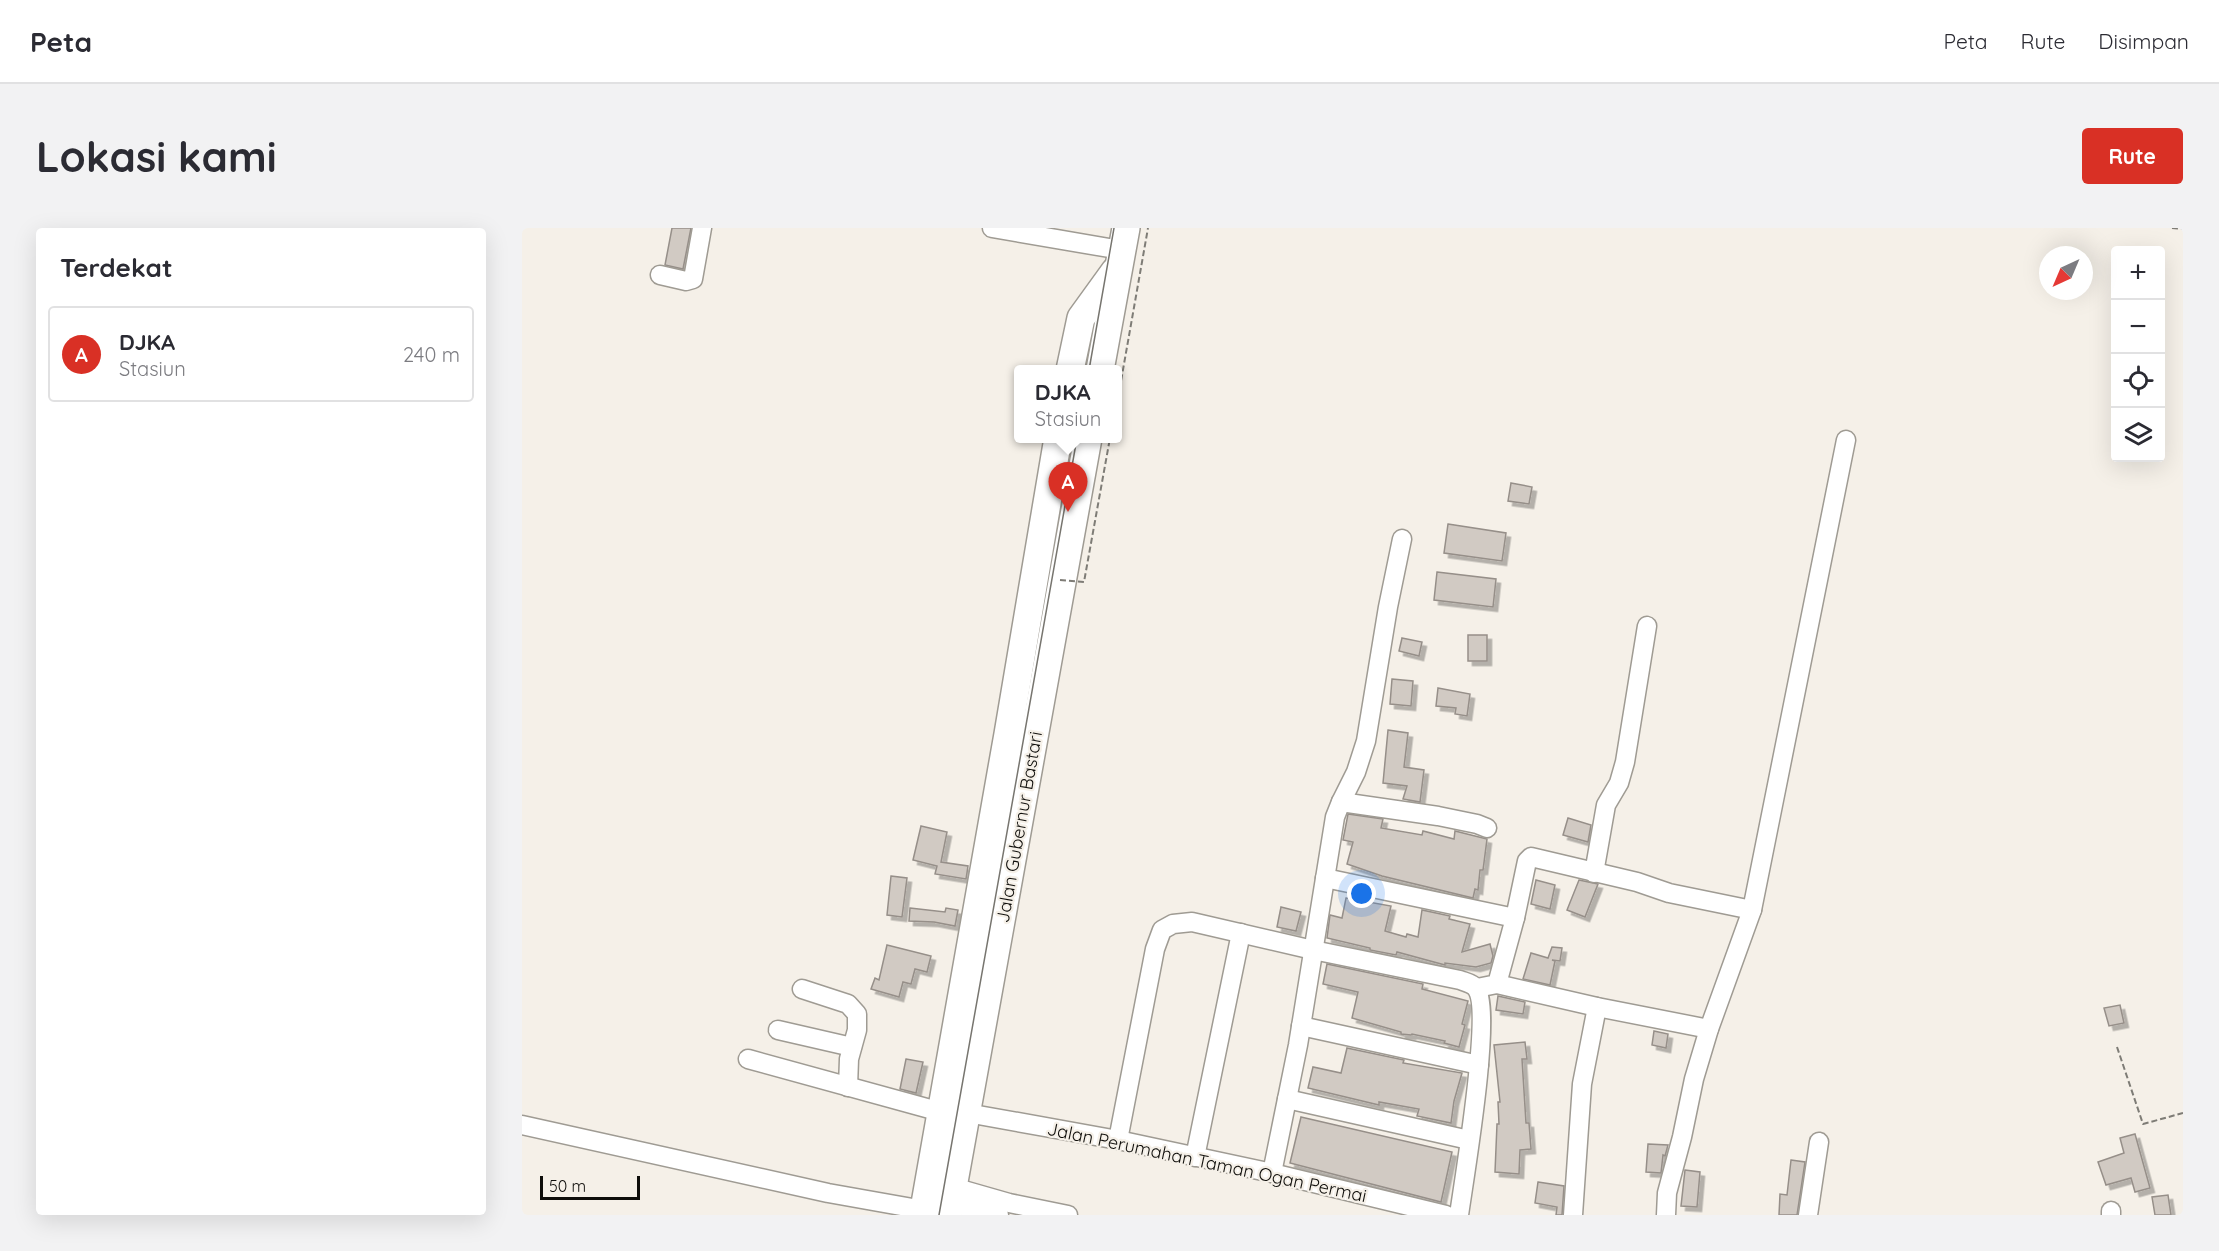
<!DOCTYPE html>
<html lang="id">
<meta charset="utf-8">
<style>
body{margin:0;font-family:Quicksand,sans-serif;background:#f2f2f3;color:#2b2b33}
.controls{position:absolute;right:18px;top:18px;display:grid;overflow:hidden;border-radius:6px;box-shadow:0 6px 24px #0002}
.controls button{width:54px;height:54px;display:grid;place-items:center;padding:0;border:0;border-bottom:2px solid #e1e1e2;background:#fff;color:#2b2b33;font:30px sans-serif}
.compass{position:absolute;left:1517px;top:18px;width:54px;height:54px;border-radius:50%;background:#fff;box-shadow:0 6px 24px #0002;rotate:224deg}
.scale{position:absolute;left:18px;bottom:15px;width:100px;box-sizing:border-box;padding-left:6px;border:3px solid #0e0d0a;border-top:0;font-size:16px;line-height:21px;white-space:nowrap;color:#0e0d0a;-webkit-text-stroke:4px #f5f0e8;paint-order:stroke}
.you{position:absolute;left:840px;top:666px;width:21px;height:21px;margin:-15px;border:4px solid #fff;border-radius:50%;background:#1a73e8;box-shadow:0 0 0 9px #1a73e833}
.badge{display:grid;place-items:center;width:39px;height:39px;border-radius:50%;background:#d93025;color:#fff;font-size:20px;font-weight:700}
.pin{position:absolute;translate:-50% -50px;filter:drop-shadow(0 2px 3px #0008)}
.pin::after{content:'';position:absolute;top:32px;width:21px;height:18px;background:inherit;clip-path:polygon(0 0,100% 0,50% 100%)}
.popup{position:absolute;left:492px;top:137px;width:108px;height:78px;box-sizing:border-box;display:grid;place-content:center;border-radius:6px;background:#fff;filter:drop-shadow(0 2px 4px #0005);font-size:20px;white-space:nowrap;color:#7c7c81}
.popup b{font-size:22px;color:#2b2b33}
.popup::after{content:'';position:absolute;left:50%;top:100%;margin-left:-12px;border:12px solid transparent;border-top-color:#fff}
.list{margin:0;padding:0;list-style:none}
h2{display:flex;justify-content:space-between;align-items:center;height:78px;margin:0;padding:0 24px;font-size:26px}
h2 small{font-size:20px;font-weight:400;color:#7c7c81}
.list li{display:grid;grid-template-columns:39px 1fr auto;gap:18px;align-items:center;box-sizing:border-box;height:96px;margin:0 12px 12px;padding:0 12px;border:2px solid #e1e1e2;border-radius:6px}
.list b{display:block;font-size:22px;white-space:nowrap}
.list p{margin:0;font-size:20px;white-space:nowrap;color:#7c7c81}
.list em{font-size:20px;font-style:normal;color:#7c7c81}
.icon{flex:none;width:33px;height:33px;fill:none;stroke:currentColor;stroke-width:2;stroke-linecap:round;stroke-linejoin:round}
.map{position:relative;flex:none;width:1661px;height:987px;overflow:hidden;border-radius:6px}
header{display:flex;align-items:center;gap:36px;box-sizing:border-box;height:84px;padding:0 30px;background:#fff;border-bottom:2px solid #e1e1e2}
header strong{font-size:28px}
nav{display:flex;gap:33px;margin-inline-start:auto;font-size:21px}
.intro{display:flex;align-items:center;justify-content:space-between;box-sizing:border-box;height:144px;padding:0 36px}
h1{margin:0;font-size:42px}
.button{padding:15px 27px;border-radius:6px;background:#d93025;color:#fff;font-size:21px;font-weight:700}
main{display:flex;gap:36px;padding:0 36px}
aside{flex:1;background:#fff;border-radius:6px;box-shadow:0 6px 24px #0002}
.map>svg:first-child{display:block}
.building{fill:#d1cac3;stroke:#968f89;stroke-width:1.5;filter:url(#shadow)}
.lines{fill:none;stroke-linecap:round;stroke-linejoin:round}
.minor-casing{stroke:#9f9b93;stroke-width:21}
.highway-casing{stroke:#9f9b93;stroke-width:30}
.path{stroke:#7e7c76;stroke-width:2;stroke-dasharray:6 3;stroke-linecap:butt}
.minor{stroke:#fff;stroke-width:18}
.highway{stroke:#fff;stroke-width:27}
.tram{stroke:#77756f;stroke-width:1.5}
.path-bridge{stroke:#7e7c76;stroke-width:2;stroke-dasharray:6 3;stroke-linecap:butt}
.labels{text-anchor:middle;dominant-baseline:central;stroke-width:4.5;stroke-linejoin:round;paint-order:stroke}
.street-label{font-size:18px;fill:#0e0d0a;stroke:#f5f0e8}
</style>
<header>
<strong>Peta</strong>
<nav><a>Peta</a><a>Rute</a><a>Disimpan</a></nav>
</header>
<div class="intro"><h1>Lokasi kami</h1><a class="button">Rute</a></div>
<main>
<aside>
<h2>Terdekat<small></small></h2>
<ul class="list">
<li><span class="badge">A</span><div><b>DJKA</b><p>Stasiun</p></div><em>240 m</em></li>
</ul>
</aside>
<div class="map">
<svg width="1661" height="987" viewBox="0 0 1661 987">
<defs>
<filter id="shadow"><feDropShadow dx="4.5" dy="4.5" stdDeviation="0" flood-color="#0004"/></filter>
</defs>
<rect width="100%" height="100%" fill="#f5f0e8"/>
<g class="building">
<path d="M150,0H169L161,41L143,37Z"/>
<path d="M989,255L1010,259L1007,276L986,273Z"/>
<path d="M926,296L984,305L980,333L922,325Z"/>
<path d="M915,344L974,351L971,379L912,372Z"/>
<rect x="946" y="407" width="19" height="26"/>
<path d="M880,410L900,414L897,428L877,423Z"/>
<path d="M870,451L891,453L889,478L868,476Z"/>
<path d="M916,460L948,466L945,488L933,486L934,480L914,478Z"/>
<path d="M866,502L886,505L882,539L902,542L898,574L881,571L885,558L861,555Z"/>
<path d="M826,586L861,591L859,600L900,607L901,603L932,611L933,603L965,611L961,642H958L956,662L953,661L951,670L860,648L825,636L831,614L821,612Z"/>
<path d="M1046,590L1069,597L1066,614L1041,607Z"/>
<path d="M399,598L425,604L419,634L446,638L444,651L413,646L415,638L391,632Z"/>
<path d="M369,648L385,650L380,689L365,687Z"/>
<path d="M1014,652L1033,657L1028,681L1009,676Z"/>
<path d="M1057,652L1076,656L1063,689L1045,682Z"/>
<path d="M824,670L869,678L863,703L884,709L885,706L896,709L900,682L928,688L927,691L948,696L940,724L968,716L971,728L969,735L954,739L923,735V737L875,724L874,727L848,722V720L805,710L808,687L820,690Z"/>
<path d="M759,679L779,684L774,703L755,699Z"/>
<path d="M388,680L423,684L424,680L436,682L433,698L412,694L387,693Z"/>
<path d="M365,717L409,728L405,744L393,741L389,756L381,754L377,769L349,761L353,750L357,752Z"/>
<path d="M1030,719L1040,720L1038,733L1030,732L1033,733L1028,757L1001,751L1009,725L1026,730Z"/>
<path d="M805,736L901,756L900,761L946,773L940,796L943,797L937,819L922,815L923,813L890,806L889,807L879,806V804L830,790L836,764L801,756Z"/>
<path d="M976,768L1003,774L1001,786L974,782Z"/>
<path d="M1598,777L1602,795L1587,798L1582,780Z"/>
<path d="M1132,803L1146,806L1144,820L1130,817Z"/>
<path d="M1003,814L1005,831H1000L1004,895H1007L1009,921L998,922L997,946L973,944L975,896H977L976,874H978L972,817Z"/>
<path d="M825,820L882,832L881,835L940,845L932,873L929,895L895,888L897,881L857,874V877L786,860L791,839L819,845Z"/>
<path d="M384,831L401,834L394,865L378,861Z"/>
<path d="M779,889L930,924L919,974L768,935Z"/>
<path d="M1613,906L1628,960L1613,964L1609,950L1584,957L1576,934L1602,925L1598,910Z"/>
<path d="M1126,916L1146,917L1143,928L1141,927L1139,945L1124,944Z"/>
<path d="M1269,932L1283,934L1275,987H1257L1258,966L1265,967Z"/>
<path d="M1163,942L1178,944L1175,979L1159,978Z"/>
<path d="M1016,954L1042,958L1040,987H1034L1035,979L1013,975Z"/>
<path d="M1646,967L1649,987H1633L1630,969Z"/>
</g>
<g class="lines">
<defs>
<g id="minor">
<path d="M470,0L599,22"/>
<path d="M138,47L164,53L171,51L180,0"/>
<path d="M819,574L916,588L955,596L965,600"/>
<path d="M1072,645L1084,577L1097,555L1103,534L1125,398"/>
<path d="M803,650L993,690"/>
<path d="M975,756L1075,779L1187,801"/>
<path d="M955,760L975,756L993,690L1005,633L1009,629L1115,654L1147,665L1230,682"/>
<path d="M280,761L326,776L335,786V802L327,831L326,859"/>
<path d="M779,798L957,837"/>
<path d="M256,802L330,819"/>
<path d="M226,831L419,884"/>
<path d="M765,871L947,912"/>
<path d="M445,885L596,912L750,945L924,987"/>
<path d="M0,897L306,965L402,982"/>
<path d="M596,912L633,721L640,702L651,696L670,694L791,722L938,752C943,754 950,755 954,760C971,782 942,951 937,987"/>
<path d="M673,929L719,705"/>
<path d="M750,945L776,817L813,589L819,574L834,544L844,513L866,379L880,311"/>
<path d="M431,959L487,975L546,987"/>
<path d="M429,975L477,987"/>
<path d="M1589,983V987"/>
<path d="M1051,987L1060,856L1075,779"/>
<path d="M1144,987L1145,965L1160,909L1172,851L1187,801L1230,682L1324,212"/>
<path d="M1286,987L1297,914"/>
</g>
<g id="highway">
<path d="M548,142L559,90L593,43"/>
<path d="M578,142L604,0"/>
<path d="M401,987L486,506L536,210"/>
<path d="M426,987L566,210"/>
</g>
</defs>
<use href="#minor" class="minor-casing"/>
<use href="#highway" class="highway-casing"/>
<g class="path">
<path d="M1650,0L1661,1"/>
<path d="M596,170L626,0"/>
<path d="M1595,819L1621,896L1661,885"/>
</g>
<use href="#minor" class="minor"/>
<use href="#highway" class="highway"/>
<g class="tram">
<path d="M567,142L592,0"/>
<path d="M417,987L555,210"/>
</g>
<path class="path-bridge" d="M538,352L562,354L588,210"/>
</g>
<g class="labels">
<g class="street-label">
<text transform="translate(497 599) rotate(-80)">Jalan Gubernur Bastari</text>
<text transform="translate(685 934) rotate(12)">Jalan Perumahan Taman Ogan Permai</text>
</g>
</g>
</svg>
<div class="controls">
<button>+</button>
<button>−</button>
<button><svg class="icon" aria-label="locate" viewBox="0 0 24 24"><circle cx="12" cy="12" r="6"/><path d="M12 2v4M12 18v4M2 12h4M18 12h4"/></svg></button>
<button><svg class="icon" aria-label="layers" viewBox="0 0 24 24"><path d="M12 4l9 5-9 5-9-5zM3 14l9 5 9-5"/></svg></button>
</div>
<svg class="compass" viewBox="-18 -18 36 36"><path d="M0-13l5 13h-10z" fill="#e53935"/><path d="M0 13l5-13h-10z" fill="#7c7c81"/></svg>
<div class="scale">50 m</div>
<div class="you"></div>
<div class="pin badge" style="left:546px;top:284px">A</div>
<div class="popup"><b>DJKA</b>Stasiun</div>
</div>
</main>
